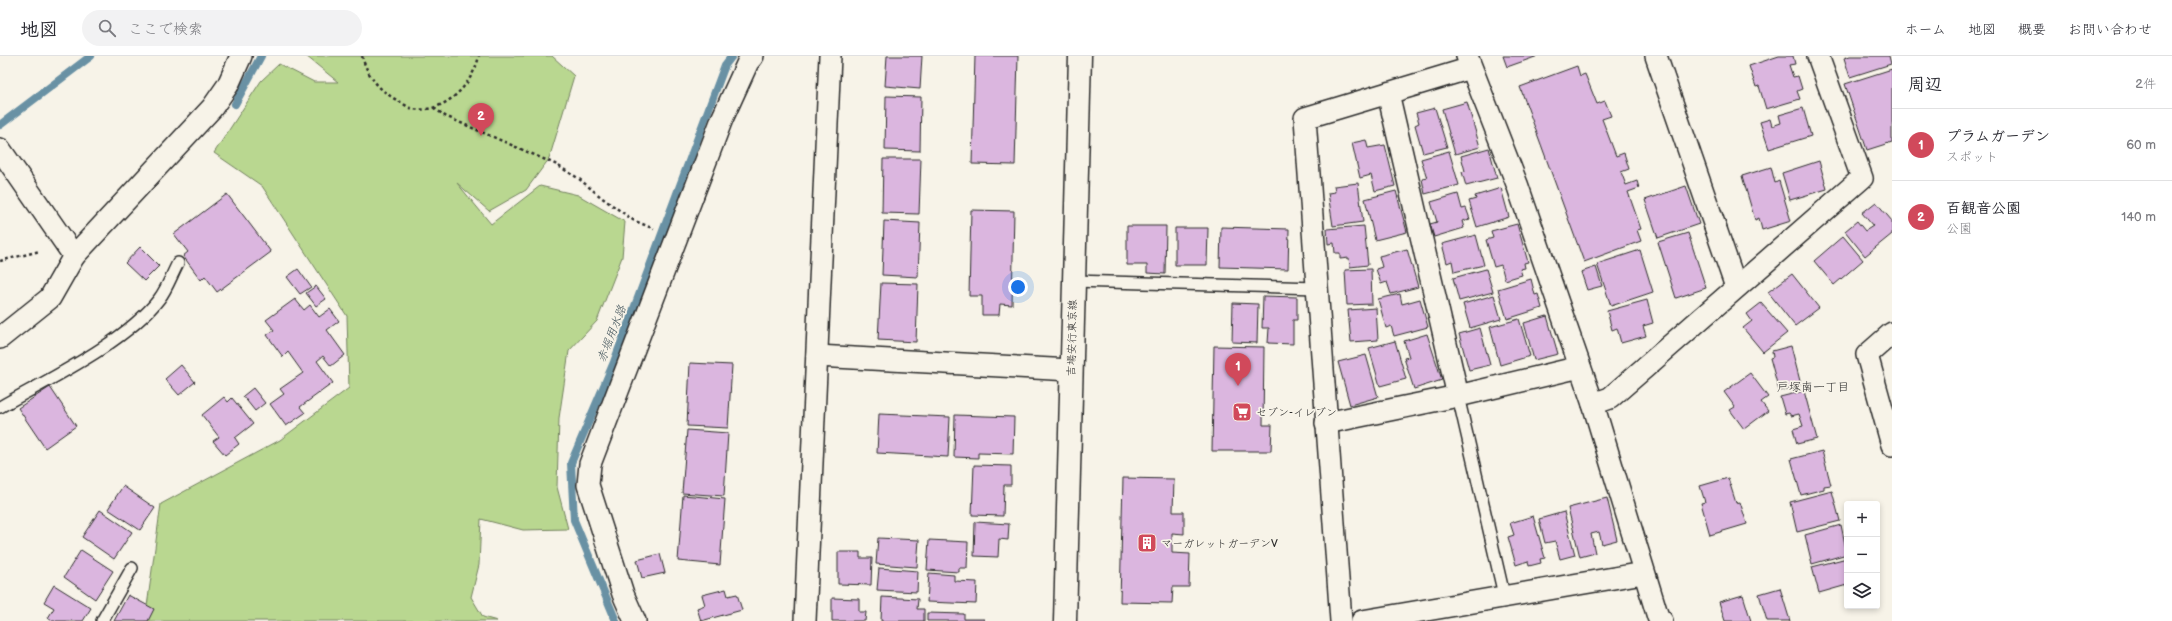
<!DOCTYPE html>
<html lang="ja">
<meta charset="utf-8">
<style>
body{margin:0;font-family:"Balsamiq Sans","Klee One",sans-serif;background:#f2f2f3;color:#2b2b33}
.controls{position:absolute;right:12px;bottom:12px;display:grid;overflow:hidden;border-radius:4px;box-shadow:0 2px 6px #0003}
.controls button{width:36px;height:36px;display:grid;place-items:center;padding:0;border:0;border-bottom:1px solid #e1e1e2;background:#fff;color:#2b2b33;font:20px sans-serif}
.you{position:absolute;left:1018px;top:231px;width:14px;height:14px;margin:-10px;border:3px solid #fff;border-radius:50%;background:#1a73e8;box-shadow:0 0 0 6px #1a73e833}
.badge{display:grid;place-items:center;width:26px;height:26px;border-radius:50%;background:#d1495b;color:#fff;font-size:13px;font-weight:700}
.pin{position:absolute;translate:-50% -33px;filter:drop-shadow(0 1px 2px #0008)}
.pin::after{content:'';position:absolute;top:21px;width:14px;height:12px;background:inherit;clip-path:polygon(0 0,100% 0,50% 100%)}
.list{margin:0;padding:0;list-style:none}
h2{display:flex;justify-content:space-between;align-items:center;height:52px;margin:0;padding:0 16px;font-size:17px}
h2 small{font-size:13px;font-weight:400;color:#7c7c81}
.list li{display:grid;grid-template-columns:26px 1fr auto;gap:12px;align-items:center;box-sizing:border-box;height:72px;padding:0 16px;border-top:1px solid #e1e1e2}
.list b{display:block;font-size:15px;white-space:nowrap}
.list p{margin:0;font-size:13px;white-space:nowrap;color:#7c7c81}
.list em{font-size:13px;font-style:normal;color:#7c7c81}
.icon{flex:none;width:22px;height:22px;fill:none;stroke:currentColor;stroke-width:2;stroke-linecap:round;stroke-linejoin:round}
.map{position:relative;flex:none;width:1892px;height:565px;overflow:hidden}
header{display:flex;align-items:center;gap:24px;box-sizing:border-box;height:56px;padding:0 20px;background:#fff;border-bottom:1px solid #e1e1e2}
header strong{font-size:19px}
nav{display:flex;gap:22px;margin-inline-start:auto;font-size:14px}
.search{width:280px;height:36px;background:#f2f2f3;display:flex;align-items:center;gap:10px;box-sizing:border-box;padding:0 14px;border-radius:22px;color:#7c7c81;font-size:15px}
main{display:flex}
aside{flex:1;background:#fff}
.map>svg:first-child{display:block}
.green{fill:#b9d790;stroke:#72815e}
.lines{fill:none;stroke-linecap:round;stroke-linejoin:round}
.stream{stroke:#6991a4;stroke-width:8}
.building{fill:#dbb6df;stroke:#2b2b2b}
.lane-casing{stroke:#2b2b2b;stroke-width:14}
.street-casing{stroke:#2b2b2b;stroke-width:24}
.secondary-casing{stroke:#2b2b2b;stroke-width:25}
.path{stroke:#2b2b2b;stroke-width:2.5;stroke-dasharray:3 3;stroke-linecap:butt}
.lane{stroke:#f7f3e8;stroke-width:11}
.street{stroke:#f7f3e8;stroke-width:21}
.secondary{stroke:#f7f3e8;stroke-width:22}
.labels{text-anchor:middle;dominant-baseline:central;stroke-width:3.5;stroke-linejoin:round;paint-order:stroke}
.street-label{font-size:11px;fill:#2b2b2b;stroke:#f7f3e8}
.poi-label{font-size:11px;fill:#2b2b2b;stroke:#f7f3e8;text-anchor:start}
.water-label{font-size:12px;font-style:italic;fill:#45565d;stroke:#f7f3e8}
.neighbourhood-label{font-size:12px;fill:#2b2b2b;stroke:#f7f3e8}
</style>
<header>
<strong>地図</strong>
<div class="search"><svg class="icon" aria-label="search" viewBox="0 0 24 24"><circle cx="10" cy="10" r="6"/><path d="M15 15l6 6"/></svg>ここで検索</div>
<nav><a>ホーム</a><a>地図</a><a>概要</a><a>お問い合わせ</a></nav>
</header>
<main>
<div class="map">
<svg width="1892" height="565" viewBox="0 0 1892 565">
<rect width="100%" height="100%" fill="#f7f3e8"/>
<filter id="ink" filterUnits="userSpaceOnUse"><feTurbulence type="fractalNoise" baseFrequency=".025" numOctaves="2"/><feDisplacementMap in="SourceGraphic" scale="8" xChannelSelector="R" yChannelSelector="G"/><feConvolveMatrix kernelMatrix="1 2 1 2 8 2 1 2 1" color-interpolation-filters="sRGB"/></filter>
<g filter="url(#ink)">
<path class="green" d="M306,0H552L574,20L549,103L526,134L489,155L457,127L491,168L540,130L578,139L625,166L622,201L597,265L569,295L559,362L557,431L568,473L523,474L481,463L479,509L471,541L483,561L497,565H145L161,448L280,384L349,332L347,260L262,130L214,97L261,25L279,8L314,26H338Z"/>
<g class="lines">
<g class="stream">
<path d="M235,48L261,0"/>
<path d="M0,69L91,0"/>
<path d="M616,565L574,464L571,407L614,306L725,9L732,0"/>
</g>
</g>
<g class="building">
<path d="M887,0H922L920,33L885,30Z"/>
<path d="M975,0H1018L1015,109L972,108Z"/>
<path d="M1503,0H1538L1507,11Z"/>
<path d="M1779,0H1793L1795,8L1789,9L1793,21L1798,20L1802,33L1797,35L1800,43L1766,53L1759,30L1756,31L1749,10Z"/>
<path d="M1850,0H1889L1891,8L1850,21L1844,2Z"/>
<path d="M1577,10L1580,20L1585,18L1597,48L1605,45L1611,60L1602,63L1616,100L1624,97L1629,113L1621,116L1626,129L1637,125L1639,132L1628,136L1641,173L1637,174L1641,185L1584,206L1520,31Z"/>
<path d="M1892,13V86L1867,94L1845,28Z"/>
<path d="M886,40L921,41L920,95L885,94Z"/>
<path d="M1467,46L1480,91L1455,98L1442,53Z"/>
<path d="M1435,52L1447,91L1423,97L1415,69L1419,67L1416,57Z"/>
<path d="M1803,52L1811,80L1769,93L1760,66L1770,63L1772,70L1781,67L1779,59Z"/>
<path d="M1366,84L1368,92L1385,89L1395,130L1375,135L1371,119L1360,122L1352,87Z"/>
<path d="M1489,92L1497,122L1466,130L1462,116L1465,115L1461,100Z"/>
<path d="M1449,95L1459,129L1425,138L1422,123L1427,122L1421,103Z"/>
<path d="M883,103H921L919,158L882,157Z"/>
<path d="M1819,105L1827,133L1790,144L1782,117Z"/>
<path d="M1771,111L1775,127L1779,125L1791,165L1762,174L1759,162L1755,164L1742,120Z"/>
<path d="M1358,127L1363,166L1333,170L1328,137L1335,136L1334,130Z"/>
<path d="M1686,130L1699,168L1658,182L1645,144Z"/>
<path d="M1501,132L1509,161L1477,171L1469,145L1476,143L1475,140Z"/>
<path d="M1396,135L1407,176L1375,184L1365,143Z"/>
<path d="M227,138L271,196L217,236L205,220L201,224L183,200L188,196L174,178Z"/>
<path d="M1458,138L1462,153L1466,152L1470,163L1462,165L1464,172L1434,181L1430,168L1437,166L1431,146Z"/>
<path d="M1876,146L1892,165V178L1865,200L1845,175L1857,165L1865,175L1873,170L1862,157Z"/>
<path d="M971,154L1014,155L1012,249L1000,248L999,259H982V240H969Z"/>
<path d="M884,165L920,167L918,221L882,219Z"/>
<path d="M1517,168L1528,206L1524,207L1525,212L1520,213L1522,219L1505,224L1501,209L1494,211L1486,184L1493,182L1491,175Z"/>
<path d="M1127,170H1166L1165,218L1147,217V209H1127Z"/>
<path d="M1364,170L1368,209L1350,211L1349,202L1340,203V197H1335L1334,187L1328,188L1327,173Z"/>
<path d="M1221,171L1289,173L1288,213L1220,211Z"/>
<path d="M1175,172H1208L1207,209H1175Z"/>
<path d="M1688,177L1706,232L1676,242L1658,186Z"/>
<path d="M1476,179L1484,209L1454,216L1452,205L1447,207L1442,188Z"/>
<path d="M1843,180L1863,204L1834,229L1814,205Z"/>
<path d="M140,191L159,210L144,225L125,207Z"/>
<path d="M1407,193L1418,231L1391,238L1387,226L1381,228L1376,213L1382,211L1379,200Z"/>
<path d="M1640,194L1653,236L1611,250L1597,208Z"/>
<path d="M1596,211L1602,230L1587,234L1581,216Z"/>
<path d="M298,213L311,231L300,238L287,221Z"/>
<path d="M1371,213L1372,248L1347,249L1345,214Z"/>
<path d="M1486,213L1493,236L1459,245L1453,222Z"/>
<path d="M1792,218L1819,252L1795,270L1768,236Z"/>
<path d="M1531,223L1535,239L1538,238L1542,252L1507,263L1498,233Z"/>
<path d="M881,227L918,228L916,286L878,284Z"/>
<path d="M316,230L326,243L316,250L306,237Z"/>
<path d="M1400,238L1402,248L1420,243L1428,271L1394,280L1391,270L1386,272L1378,243Z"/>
<path d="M1494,239L1501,263L1470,272L1463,248Z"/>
<path d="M1263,240L1297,241V264H1293V288L1268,287L1269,272H1262Z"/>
<path d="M295,243L304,254L310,249L319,261L330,253L339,265L327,274L345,299L331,310L323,300L317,305L333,327L300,351L305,357L286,370L270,348L284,338L280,333L303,317L288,296L283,301L267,279L274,274L266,264Z"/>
<path d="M1647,244L1653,267L1643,270L1646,280L1621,287L1617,272L1612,274L1607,255Z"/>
<path d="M1233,247L1258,248L1257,287L1232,286Z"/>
<path d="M1761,247L1787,277L1763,296L1743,272L1752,265L1747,258Z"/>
<path d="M1376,252L1378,284L1351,286L1348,254Z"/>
<path d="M1547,260L1558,298L1534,304L1524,267Z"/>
<path d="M1519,263L1530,300L1500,309L1490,271Z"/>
<path d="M1480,272L1490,309L1469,314L1459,278Z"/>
<path d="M1427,278L1442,324L1414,333L1404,302L1409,301L1404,285Z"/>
<path d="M1395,285L1406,323L1380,330L1369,292Z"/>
<path d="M1214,290L1264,291L1263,369H1272L1271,395H1212Z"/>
<path d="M1791,290L1801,329L1779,335L1770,302L1773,301L1772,295Z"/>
<path d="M1366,299L1378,341L1350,349L1338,306Z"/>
<path d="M690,307L732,309L728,372L687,370Z"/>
<path d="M181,309L195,326L179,339L165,323Z"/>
<path d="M1750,317L1768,341L1761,346L1768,355L1744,373L1730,354L1735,351L1724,336Z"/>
<path d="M50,331L76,370L45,392L18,352Z"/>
<path d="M253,332L265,347L255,355L243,340Z"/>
<path d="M1804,335L1817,383L1797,388L1793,373L1803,370L1799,358L1791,360L1789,357L1785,358L1780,341Z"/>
<path d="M224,341L228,346L232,342L253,368L235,382L239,388L225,399L213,385L219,381L202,359Z"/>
<path d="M879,358L950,361L948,401L877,397Z"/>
<path d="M955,359L1014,361L1013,398L978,397V402L954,401Z"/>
<path d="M687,374L728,377L724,440L682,437Z"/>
<path d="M1822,395L1831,429L1824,430V433L1801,439L1791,403Z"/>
<path d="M974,409L1011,410V429H1004L1003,460L972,459Z"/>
<path d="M1123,422L1174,423L1173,456H1184V478L1172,477V497L1190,498L1189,531H1173L1172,547L1120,546Z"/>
<path d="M1728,422L1736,447L1740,446L1747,468L1710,479L1701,447L1705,446L1700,430Z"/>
<path d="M123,430L155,452L140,474L108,453Z"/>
<path d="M1832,435L1840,465L1797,476L1790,446Z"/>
<path d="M683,439L725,443L720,509L678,505Z"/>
<path d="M1607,442L1617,484L1602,488L1599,476L1591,478L1595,497L1580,501L1568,452Z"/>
<path d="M100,454L132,476L114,503L82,481Z"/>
<path d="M1564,456L1575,499L1560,503L1555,485L1545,487L1539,463Z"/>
<path d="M1533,460L1545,502L1540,503L1541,507L1529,510L1528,505L1516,509L1508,481L1514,479L1510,467Z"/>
<path d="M975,466L1009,468L1008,484L999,483L998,501L974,500Z"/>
<path d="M1841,469L1847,498L1812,508L1805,479Z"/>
<path d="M878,482L919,484L917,511L876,508Z"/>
<path d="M929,484L968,486L967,512H959V516L927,514Z"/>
<path d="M81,494L113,515L95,543L64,521Z"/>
<path d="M838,496H860V502H872L871,529L838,528Z"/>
<path d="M660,498L665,517L642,522L637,504Z"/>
<path d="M1847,502V529L1819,537L1812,511Z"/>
<path d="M879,512L918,515L917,536L877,534Z"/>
<path d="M929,517L954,519V525L977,526L976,548L927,546Z"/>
<path d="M54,529L91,552L83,565H52L48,562L54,552L44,546Z"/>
<path d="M1780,532L1790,565H1767L1759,538Z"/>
<path d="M726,533L728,540L737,538L742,554L701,565L697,552L705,549L702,539Z"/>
<path d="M128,539L154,553L148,565H114Z"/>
<path d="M1743,539L1751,565H1725L1719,546Z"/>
<path d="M882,541L918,543L917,553H924V565H881Z"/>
<path d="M832,542L859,543V556H866L865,565H832Z"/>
<path d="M927,557L964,558V563H984V565H927Z"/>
</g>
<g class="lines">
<defs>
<g id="lane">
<path d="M1073,225L1317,232"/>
<path d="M1458,340L1504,539"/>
<path d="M0,351C49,323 125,287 159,243C167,233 172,218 178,207"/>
<path d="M102,565L132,512"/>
</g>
<g id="street">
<path d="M1467,0L1517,128L1593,348L1658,561L1662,565"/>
<path d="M1656,0L1736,231"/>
<path d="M1388,37L1458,340"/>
<path d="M0,93L74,200"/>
<path d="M1892,277L1867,299L1892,389"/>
<path d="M0,282L50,242L74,200L212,52L228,29L241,0"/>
<path d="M817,300L1071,314"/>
<path d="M1593,348L1610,342L1862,122L1818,0"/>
<path d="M1326,367L1458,340L1580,311"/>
<path d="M635,565L623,538L588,429L590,408L722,63L748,6L753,0"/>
<path d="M805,565L830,0"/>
<path d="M1341,565L1305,62L1471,12"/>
<path d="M1362,565L1643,517"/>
</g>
<path id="secondary" d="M1065,565L1080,0"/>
</defs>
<use href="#lane" class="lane-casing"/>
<use href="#street" class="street-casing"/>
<use href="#secondary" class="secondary-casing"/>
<g class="path">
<path d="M362,0C368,22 380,35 400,46C404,48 409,52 413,53C445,58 473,28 479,0"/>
<path d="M434,52L445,60L555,108L578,122L601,141L633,164L654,173"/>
<path d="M0,205L40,195"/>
</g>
<use href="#lane" class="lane"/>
<use href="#street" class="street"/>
<use href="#secondary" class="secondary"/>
</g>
</g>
<defs>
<symbol id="supermarket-square" viewBox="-11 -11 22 22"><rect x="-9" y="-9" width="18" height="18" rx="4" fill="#d1495b" stroke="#f7f3e8"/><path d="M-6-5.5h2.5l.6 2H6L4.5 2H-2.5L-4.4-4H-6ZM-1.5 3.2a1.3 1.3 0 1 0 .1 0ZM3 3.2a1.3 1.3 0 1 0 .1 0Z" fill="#fff"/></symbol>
<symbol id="building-square" viewBox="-11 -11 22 22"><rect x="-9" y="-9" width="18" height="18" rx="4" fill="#d1495b" stroke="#f7f3e8"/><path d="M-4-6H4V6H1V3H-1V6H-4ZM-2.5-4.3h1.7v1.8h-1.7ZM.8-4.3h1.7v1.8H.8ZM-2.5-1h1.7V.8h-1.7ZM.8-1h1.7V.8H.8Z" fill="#fff"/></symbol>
</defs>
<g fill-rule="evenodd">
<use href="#supermarket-square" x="1231" y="345" width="22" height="22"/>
<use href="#building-square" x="1136" y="476" width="22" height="22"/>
</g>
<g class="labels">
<g class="street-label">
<text transform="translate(1072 282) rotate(-89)">吉場安行東京線</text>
</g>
<g class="poi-label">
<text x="1256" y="356">セブン-イレブン</text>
<text x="1161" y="487">マーガレットガーデンV</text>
</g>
<g class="water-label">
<text transform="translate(612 278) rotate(-69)">赤堀用水路</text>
</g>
<g class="neighbourhood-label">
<text x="1813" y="331">戸塚南一丁目</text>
</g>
</g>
</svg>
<div class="controls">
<button>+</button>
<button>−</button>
<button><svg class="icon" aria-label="layers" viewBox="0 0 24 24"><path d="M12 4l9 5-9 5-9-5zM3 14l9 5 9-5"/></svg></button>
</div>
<div class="you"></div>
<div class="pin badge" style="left:1238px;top:330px">1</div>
<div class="pin badge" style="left:481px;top:80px">2</div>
</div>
<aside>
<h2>周辺<small>2件</small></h2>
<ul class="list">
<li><span class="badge">1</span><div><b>プラムガーデン</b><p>スポット</p></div><em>60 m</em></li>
<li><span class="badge">2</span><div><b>百観音公園</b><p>公園</p></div><em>140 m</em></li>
</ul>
</aside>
</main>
